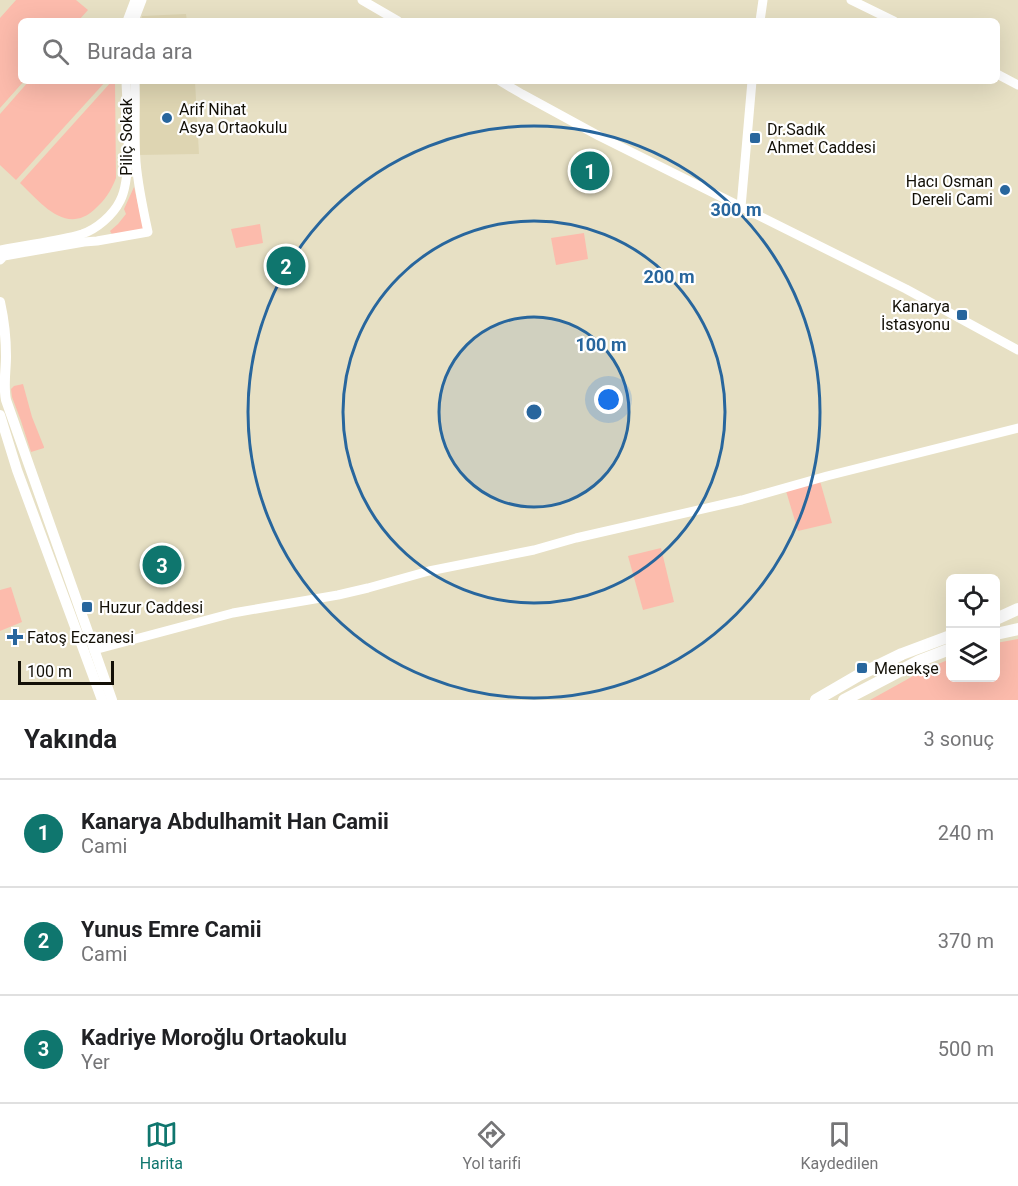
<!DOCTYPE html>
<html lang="tr">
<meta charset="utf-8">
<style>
body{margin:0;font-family:Roboto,sans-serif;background:#f2f2f2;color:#202124}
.controls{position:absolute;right:18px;bottom:18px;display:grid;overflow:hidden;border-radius:9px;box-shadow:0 6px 24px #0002}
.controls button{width:54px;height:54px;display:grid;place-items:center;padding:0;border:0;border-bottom:2px solid #e0e0e0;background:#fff;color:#202124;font:30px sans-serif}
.scale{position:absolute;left:18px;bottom:15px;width:96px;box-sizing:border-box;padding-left:6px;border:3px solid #131007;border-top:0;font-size:16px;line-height:21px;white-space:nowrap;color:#131007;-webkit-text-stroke:4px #fff;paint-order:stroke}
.you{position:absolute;left:609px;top:400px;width:21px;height:21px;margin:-15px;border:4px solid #fff;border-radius:50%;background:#1a73e8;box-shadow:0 0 0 9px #1a73e833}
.badge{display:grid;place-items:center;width:39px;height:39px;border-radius:50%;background:#0f766e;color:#fff;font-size:20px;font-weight:700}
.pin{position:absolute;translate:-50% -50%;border:3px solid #fff;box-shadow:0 2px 6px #0006}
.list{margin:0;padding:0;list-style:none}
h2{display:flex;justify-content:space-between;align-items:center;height:78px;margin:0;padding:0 24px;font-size:26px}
h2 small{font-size:20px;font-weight:400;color:#757577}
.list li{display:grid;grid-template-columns:39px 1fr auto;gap:18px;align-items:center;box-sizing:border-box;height:108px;padding:0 24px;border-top:2px solid #e0e0e0}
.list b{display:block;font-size:22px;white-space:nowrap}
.list p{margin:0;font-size:20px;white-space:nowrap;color:#757577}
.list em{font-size:20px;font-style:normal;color:#757577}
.icon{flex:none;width:33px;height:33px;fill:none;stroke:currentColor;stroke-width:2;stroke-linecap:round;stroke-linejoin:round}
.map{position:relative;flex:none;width:1018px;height:700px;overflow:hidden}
.search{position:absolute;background:#fff;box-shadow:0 6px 24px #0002;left:18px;right:18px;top:18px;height:66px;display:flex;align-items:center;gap:15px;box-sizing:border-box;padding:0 21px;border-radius:9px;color:#757577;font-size:22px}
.sheet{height:402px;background:#fff}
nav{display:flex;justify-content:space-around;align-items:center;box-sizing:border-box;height:84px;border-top:2px solid #e0e0e0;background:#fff;font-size:16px;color:#757577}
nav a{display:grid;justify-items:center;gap:3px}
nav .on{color:#0f766e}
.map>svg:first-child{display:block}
.built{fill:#ded5b2}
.green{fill:#fcbbac}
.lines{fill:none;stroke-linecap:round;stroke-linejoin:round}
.tertiary{stroke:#fff;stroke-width:9}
.secondary{stroke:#fff;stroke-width:10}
.primary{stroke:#fff;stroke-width:12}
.ring{fill:none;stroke:#28669d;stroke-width:3}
.poi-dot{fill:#28669d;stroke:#fff;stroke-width:2}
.labels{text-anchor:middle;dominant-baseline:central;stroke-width:4.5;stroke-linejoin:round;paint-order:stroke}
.poi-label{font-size:16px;fill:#131007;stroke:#fff;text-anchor:start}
.street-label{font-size:16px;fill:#131007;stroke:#fff}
.centre{fill:#28669d;stroke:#fff;stroke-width:3}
.ring-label{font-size:18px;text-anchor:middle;font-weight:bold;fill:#28669d;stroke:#fff;stroke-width:4.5;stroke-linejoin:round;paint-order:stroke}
</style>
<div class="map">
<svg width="1018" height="700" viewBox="0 0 1018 700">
<rect width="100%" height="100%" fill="#e7e0c4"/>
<g class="built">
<path d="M186,14L187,21H141L142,16Z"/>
<path d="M137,81H195L199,154L138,155Z"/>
</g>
<g class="green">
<path d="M16,0H76L88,10L78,21H21V81H24L0,108V18Z"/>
<path d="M29,81H106L16,180L0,165V114Z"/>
<path d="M112,81H115L116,178C111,191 105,200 95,209C66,236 41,203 20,183Z"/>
<path d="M134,187L144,230L113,236L110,231L118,224L126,214L124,209Z"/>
<path d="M260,224L263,243L236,248L231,229Z"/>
<path d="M584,233L588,259L556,265L551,238Z"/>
<path d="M23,384L32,417L44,447V448L31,452L21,421L12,397L11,389L14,386Z"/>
<path d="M820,481L832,523L798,531L786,491Z"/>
<path d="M661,548L674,602L643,610L628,556Z"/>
<path d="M11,587L22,622L0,631V590Z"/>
<path d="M1018,639V700H870L924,670L950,659V678H996V643Z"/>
</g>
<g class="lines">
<g class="tertiary">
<path d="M362,0L398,21"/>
<path d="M851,0L894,21"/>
<path d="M127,21L135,0"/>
<path d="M134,21L142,0"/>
<path d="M760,21L763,0"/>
<path d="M997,74L1018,85"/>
<path d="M500,81L522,94L599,136L906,289L1018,350"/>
<path d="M741,207L752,81"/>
<path d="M0,250C27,244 56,242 82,234C97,229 113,215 120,201C133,177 127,110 126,81"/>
<path d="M0,260L4,256L84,242L97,241L148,232C143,209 138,186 136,162C134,135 136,108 135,81"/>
<path d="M94,650L233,613L338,595L368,588L429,571L534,550L576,538L742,500L827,476L1018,428"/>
</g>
<g class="secondary">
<path d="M0,302C4,320 6,338 6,356C6,371 3,385 6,400L112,700"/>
<path d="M0,415L17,470L102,700"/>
</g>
<g class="primary">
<path d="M996,619L1018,609"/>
<path d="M996,634L1018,629"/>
<path d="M816,700L859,675L902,654L950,636"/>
<path d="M844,700L919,661L950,649"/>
</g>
</g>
<circle cx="534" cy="412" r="95" fill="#28669d" fill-opacity=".12"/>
<g class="ring">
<circle cx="534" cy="412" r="95"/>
<circle cx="534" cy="412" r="191"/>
<circle cx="534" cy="412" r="286"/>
</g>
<g class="poi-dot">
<circle cx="167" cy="118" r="6"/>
<rect x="749" y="132" width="12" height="12" rx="3"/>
<circle cx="1005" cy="190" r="6"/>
<rect x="956" y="309" width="12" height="12" rx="3"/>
<rect x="81" y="601" width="12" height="12" rx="3"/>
<path d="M12 628h6v6h6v6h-6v6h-6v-6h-6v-6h6z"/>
<rect x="856" y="662" width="12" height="12" rx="3"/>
</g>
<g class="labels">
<g class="poi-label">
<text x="179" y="109">Arif Nihat<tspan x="179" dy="18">Asya Ortaokulu</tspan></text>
<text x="767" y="129">Dr.Sadık<tspan x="767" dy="18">Ahmet Caddesi</tspan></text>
<text x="993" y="181" text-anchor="end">Hacı Osman<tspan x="993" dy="18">Dereli Cami</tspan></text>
<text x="950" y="306" text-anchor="end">Kanarya<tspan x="950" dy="18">İstasyonu</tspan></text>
<text x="99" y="607">Huzur Caddesi</text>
<text x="27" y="637">Fatoş Eczanesi</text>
<text x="874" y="668">Menekşe</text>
</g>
<g class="street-label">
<text transform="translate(126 137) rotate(-90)">Piliç Sokak</text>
</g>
</g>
<circle cx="534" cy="412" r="9" class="centre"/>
<g class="ring-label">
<text x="736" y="216">300 m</text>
<text x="669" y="283">200 m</text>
<text x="601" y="351">100 m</text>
</g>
</svg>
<div class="controls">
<button><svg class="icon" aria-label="locate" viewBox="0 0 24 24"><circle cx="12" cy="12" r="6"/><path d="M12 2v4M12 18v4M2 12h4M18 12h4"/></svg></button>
<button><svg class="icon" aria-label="layers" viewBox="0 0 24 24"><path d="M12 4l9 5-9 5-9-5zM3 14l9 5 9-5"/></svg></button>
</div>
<div class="scale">100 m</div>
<div class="you"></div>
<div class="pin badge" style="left:590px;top:171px">1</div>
<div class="pin badge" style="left:286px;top:266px">2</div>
<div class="pin badge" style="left:162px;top:565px">3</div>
<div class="search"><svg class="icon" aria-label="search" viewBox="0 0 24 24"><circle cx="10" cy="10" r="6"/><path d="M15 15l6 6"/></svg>Burada ara</div>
</div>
<section class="sheet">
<h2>Yakında<small>3 sonuç</small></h2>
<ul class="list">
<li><span class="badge">1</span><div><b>Kanarya Abdulhamit Han Camii</b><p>Cami</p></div><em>240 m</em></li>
<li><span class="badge">2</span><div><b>Yunus Emre Camii</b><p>Cami</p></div><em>370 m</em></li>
<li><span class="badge">3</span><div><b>Kadriye Moroğlu Ortaokulu</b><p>Yer</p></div><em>500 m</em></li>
</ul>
</section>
<nav>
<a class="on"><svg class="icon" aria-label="map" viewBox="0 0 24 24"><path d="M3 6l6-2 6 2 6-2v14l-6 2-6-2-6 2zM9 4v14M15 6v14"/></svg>Harita</a>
<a><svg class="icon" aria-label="directions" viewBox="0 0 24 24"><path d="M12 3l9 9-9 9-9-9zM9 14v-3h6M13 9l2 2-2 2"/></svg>Yol tarifi</a>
<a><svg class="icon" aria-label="saved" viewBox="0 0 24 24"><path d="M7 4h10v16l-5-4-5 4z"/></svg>Kaydedilen</a>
</nav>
